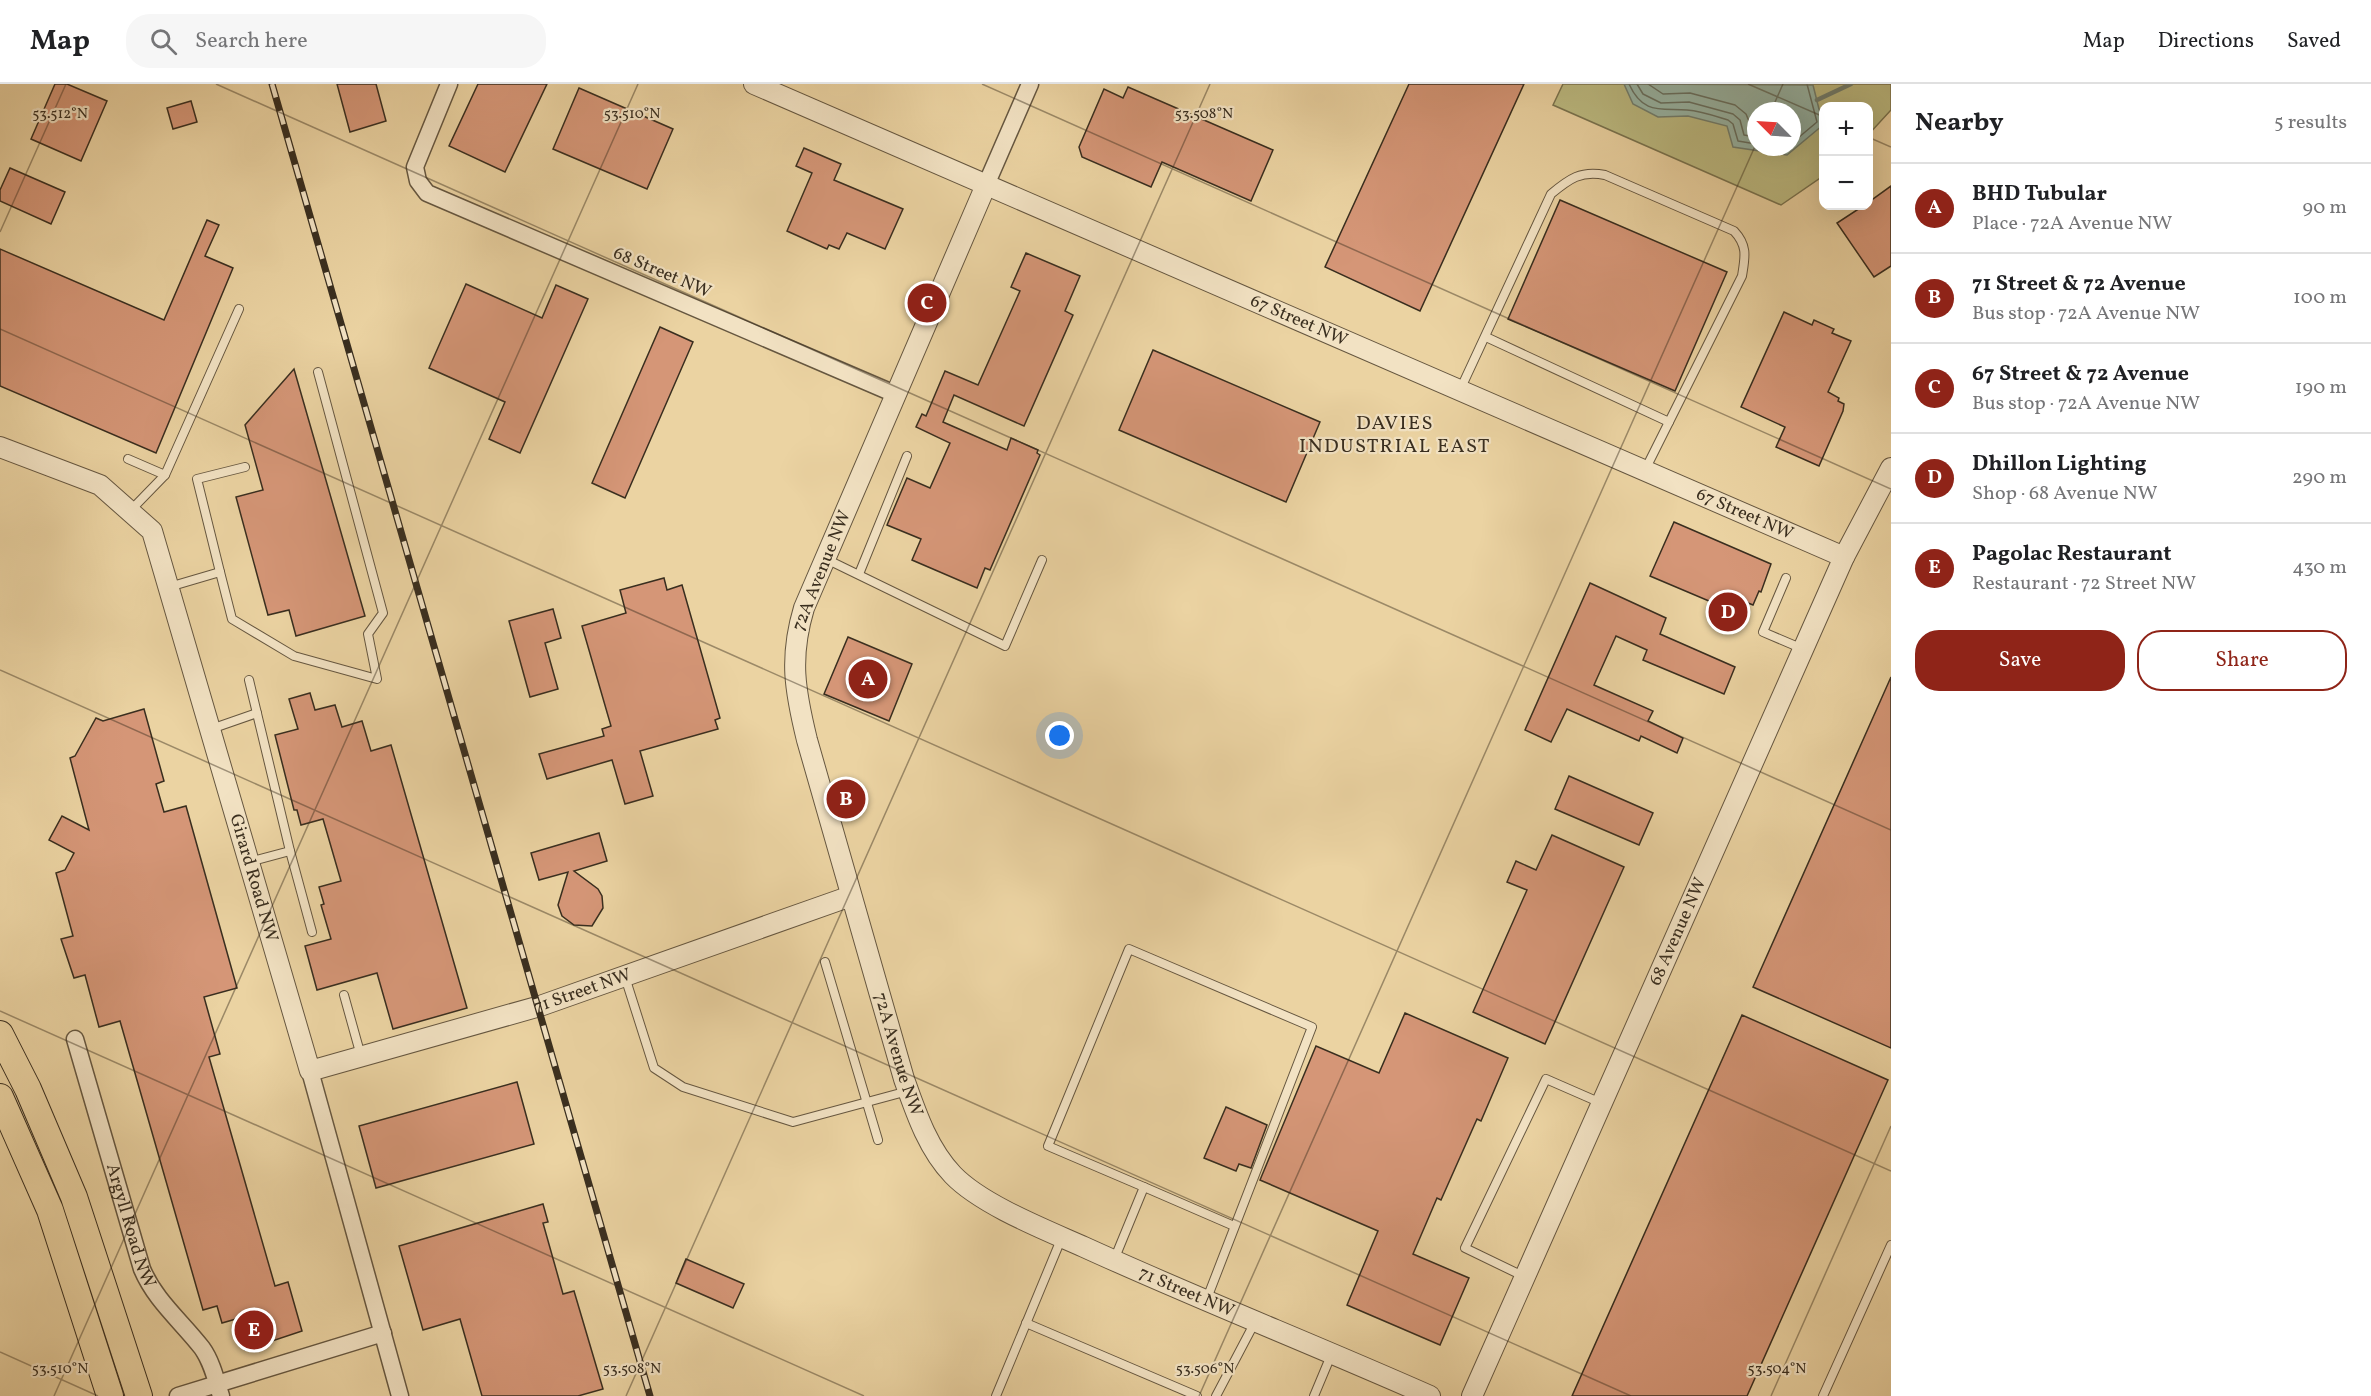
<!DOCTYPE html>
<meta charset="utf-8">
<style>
body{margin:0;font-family:Vollkorn,serif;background:#f6f6f6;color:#202124}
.controls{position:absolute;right:18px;top:18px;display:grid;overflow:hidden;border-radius:12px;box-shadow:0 6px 24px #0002}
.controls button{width:54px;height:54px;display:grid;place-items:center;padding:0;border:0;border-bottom:2px solid #e0e0e0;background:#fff;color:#202124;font:30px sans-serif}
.compass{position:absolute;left:1747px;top:18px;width:54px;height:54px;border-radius:50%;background:#fff;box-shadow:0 6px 24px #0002;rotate:294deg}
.you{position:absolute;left:1060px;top:652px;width:21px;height:21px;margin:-15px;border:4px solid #fff;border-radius:50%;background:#1a73e8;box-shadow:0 0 0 9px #1a73e833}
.badge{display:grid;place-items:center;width:39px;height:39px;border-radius:50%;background:#8f2418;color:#fff;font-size:20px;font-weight:700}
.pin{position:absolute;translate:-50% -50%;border:3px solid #fff;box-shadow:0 2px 6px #0006}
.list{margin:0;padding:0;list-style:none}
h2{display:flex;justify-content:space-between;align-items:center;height:78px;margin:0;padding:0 24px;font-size:26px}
h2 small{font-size:20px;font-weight:400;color:#757577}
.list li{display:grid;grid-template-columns:39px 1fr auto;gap:18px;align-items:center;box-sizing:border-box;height:90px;padding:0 24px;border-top:2px solid #e0e0e0}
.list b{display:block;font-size:22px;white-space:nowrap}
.list p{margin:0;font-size:20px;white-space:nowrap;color:#757577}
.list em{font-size:20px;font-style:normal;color:#757577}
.actions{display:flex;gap:12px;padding:18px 24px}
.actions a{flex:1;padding:14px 0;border:2px solid #8f2418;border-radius:24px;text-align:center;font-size:21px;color:#8f2418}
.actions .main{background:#8f2418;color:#fff}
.icon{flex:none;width:33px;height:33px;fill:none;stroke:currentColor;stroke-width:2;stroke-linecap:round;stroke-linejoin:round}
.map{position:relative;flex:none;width:1891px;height:1312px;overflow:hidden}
header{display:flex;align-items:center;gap:36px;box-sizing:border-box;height:84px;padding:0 30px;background:#fff;border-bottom:2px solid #e0e0e0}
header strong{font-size:28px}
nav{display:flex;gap:33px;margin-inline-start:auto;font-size:21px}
.search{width:420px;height:54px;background:#f6f6f6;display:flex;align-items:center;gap:15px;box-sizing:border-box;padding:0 21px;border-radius:24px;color:#757577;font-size:22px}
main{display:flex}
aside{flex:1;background:#fff}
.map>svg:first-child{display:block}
.green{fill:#bcbb82;stroke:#7a7450;stroke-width:1.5;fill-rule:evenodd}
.water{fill:#98b7a8;stroke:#728071;stroke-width:1.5;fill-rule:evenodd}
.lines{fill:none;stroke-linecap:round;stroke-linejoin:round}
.shore{stroke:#687264;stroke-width:1.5}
.stream{stroke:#728071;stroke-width:4.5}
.building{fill:#d59677;stroke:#392e1f;stroke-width:1.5}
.service-casing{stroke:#665740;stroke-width:10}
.minor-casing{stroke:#665740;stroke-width:19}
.tertiary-casing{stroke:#665740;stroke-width:22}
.primary-casing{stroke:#392e1f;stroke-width:28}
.service{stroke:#f2e2c3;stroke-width:8}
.minor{stroke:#f2e2c3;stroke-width:16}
.tertiary{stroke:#f2e2c3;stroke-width:20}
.primary{stroke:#ebd3a2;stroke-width:26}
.rail-casing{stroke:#392e1f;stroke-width:7}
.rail{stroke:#f2e2c3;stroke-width:4.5;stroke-dasharray:14;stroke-linecap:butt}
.ticks{fill:none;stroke:#392e1f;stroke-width:1.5;stroke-opacity:0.45}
.labels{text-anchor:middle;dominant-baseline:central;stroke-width:4.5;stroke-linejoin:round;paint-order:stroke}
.street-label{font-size:18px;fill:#392e1f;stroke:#f2e2c3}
.neighbourhood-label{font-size:20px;letter-spacing:1.5px;fill:#392e1f;stroke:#f2e2c3}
.ticks-label{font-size:15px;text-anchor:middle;fill:#392e1f;stroke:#f2e2c3;stroke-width:4.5;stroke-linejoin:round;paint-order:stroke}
</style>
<header>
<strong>Map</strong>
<div class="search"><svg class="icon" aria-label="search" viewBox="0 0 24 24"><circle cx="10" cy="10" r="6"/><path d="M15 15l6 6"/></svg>Search here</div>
<nav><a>Map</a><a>Directions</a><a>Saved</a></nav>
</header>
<main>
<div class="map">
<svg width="1891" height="1312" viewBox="0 0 1891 1312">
<rect width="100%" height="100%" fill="#ebd3a2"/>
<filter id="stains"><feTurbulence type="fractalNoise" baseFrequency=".00333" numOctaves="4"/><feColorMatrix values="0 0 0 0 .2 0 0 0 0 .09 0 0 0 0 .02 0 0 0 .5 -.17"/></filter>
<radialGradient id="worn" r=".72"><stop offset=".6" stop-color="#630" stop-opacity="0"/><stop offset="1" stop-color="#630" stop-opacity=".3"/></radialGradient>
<path class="green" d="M1563,0H1891V26L1869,50L1868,22H1824L1823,92L1781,121L1553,21ZM1756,27H1792V63H1756Z"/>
<path class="water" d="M1624,0L1813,1L1823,41L1787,71L1733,63L1727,42L1688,32L1658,33L1633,20ZM1756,27H1792V63H1756Z"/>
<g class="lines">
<g class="shore">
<path d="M1629,0C1643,31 1661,24 1687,26C1701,27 1715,32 1728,36L1733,40L1738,57L1756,60"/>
<path d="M1637,0L1643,10L1661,19L1689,18L1733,30L1740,36L1744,51L1756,53"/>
<path d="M1648,0L1663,10L1690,9L1735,21L1746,30L1751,42L1756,44"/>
<path d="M1792,59L1817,38L1807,0"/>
</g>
<path class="stream" d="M1817,16L1851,0"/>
</g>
<g class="building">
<path d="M55,0H67L107,17L81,77L31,55Z"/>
<path d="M337,0H376L386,37L350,48Z"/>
<path d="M478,0H547L505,88L449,62Z"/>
<path d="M1409,0H1524L1420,227L1325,183Z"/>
<path d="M1128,3L1273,66L1251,117L1162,78L1151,103L1082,73L1079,63L1104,5L1123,14Z"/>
<path d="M579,4L673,45L647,105L553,65Z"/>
<path d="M191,17L197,38L173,45L167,24Z"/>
<path d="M804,64L841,80L834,96L903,125L885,165L847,149L839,165L829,161L827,165L787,147L812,89L796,82Z"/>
<path d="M10,84L65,108L51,140L0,117V106Z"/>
<path d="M1891,102V182L1874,193L1837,139L1863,122H1869V118Z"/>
<path d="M1560,116L1727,188L1675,307L1508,235Z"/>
<path d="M207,136L219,141L205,172L233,184L156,369L0,302V165L164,236Z"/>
<path d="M1026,169L1080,192L1065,227L1073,231L1024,342L954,311L943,338L1007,366L1011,354L1038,366L1037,369L1040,371L990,486L985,484L977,504L912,476L921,455L887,441L907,394L930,404L950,359L916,343L922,330L926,332L945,287L978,301L1020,207L1011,203Z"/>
<path d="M466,200L542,234L556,201L588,215L520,369L489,355L505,318L429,284Z"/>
<path d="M1784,228L1812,241L1814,236L1834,245L1832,249L1851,257L1828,308L1839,314L1838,317L1844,320L1843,327L1819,382L1776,363L1785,343L1741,323Z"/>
<path d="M660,243L693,258L625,414L592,399Z"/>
<path d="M1153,266L1320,338L1286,418L1119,346Z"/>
<path d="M294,285L365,532L296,552L289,526L268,531L236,413L263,406L245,341Z"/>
<path d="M1674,438L1771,480L1761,508L1759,507L1753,521L1721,508L1716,520L1650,492Z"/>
<path d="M664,494L667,506L682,501L720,634L715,636L718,645L640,667L653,712L625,720L612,676L547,695L539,670L604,652L602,645L611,642L582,542L626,529L620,506Z"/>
<path d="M1590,499L1666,534L1660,550L1735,583L1724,610L1643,576L1647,566L1616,552L1594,601L1653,627L1648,637L1683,654L1677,669L1641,652L1639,657L1567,625L1551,658L1525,646Z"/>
<path d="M553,525L561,554L545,559L558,605L530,613L509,537Z"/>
<path d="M848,553L912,580L889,637L824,610Z"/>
<path d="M1891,593V964L1753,903Z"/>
<path d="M310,609L315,626L335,621L342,643L362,637L371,667L391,661L467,924L393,945L377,889L317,906L305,862L331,855L321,821L324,820L319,803L341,797L323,735L301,741L297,726H294L275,651L298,645L289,615Z"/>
<path d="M144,625L164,697L156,700L164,728L186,722L237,904L204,913L220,970L209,973L275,1202L288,1198L302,1247L245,1266L236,1235L222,1239L217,1222L203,1226L120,937L99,943L85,891L74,894L61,855L73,852L56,789L65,786L74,769L49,756L62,732L89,746L70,674L75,672L96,634L103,637Z"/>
<path d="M1569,692L1653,729L1639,761L1555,725Z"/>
<path d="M599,749L607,777L574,787L598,805L602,812L603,824L592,842L574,841L562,832L558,821L568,788L539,796L531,769Z"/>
<path d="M1552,751L1624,783L1545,960L1473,928L1527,806L1507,798L1516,777L1536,786Z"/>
<path d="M1405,929L1508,974L1481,1037L1477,1035L1441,1116L1437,1114L1413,1170L1469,1194L1440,1261L1347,1221L1378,1147L1260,1096L1316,962L1379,989Z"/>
<path d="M1742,931L1888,996L1747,1312H1572Z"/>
<path d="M517,998L534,1060L376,1104L359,1042Z"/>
<path d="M1226,1023L1267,1041L1251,1084L1239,1080L1236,1087L1204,1074Z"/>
<path d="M543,1120L548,1138L543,1139L563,1210L574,1207L603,1305L578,1312H482L460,1235L423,1246L399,1162Z"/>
<path d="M686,1175L744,1200L733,1224L676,1199Z"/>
</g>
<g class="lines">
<defs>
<g id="service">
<path d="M1486,253L1669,338"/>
<path d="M1460,306L1551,110C1569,95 1581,86 1605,91L1734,147C1748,162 1745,173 1742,192L1645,386"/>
<path d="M128,375L165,391"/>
<path d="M130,427L165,391L239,225"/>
<path d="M826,475L1005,562L1042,476"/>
<path d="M220,488L197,395L245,383"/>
<path d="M859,490L907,372"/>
<path d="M1786,494L1763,548L1803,565"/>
<path d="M169,503L220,488L232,535L294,572L377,595L368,550L383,529L318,288"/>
<path d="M211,645L257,629"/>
<path d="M290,767L312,848"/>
<path d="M249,778L290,767L249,596"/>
<path d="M825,878L878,1056"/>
<path d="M625,893L654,984L683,1003L793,1038L908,1007"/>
<path d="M344,911L361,972"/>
<path d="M1144,1103L1234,1142"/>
<path d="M1114,1176L1144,1103L1048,1062L1129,865L1312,943L1206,1217"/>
<path d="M1525,1193L1465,1164L1546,995L1601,1019"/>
<path d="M1026,1239L1197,1312"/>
<path d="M996,1312L1062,1153"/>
<path d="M1216,1312L1255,1238"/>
<path d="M1314,1312L1332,1269"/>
<path d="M1823,1312L1891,1161"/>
</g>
<g id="minor">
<path d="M449,0L415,83L418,97L427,109L895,310"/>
<path d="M986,101L1030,0"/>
<path id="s1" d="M75,955L142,1185C155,1216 181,1237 202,1264C212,1278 216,1296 221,1312"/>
<path d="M310,987L400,1312"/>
<path d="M178,1312L383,1249"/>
</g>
<g id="tertiary">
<path id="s2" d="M754,0L1844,473"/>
<path id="s3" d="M986,101L804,524C789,574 795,607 807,656L904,995C916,1029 928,1065 953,1091C982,1121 1046,1146 1084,1163C1198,1215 1315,1261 1430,1312"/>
<path id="s4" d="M0,363L100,401L152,447L310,987L540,922L851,812"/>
<path id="s5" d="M1472,1312L1844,473L1891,384"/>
</g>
<g id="primary">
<path d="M0,950L28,1005L74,1113L139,1312"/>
<path d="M0,1013L50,1126L110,1312"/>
</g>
</defs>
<use href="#service" class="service-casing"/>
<use href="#minor" class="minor-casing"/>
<use href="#tertiary" class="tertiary-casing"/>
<use href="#primary" class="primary-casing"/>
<use href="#service" class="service"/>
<use href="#minor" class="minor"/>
<use href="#tertiary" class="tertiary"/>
<use href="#primary" class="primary"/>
<defs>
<path id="rail" d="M272,0L650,1312"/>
</defs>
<use href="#rail" class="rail-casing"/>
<use href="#rail" class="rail"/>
</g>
<path class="ticks" d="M216,0L1891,746M982,0L1891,405M1748,0L1824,33M1771,27L1783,0M1868,53L1891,63M0,148L66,0M0,245L1891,1087M0,586L1631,1312M0,927L864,1312M0,1268L98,1312M54,1312L638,0M626,1312L1210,0M1199,1312L1756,60M1771,1312L1891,1042"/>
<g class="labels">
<g class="street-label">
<text transform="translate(662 189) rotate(23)">68 Street NW</text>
<text stroke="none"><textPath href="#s2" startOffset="594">67 Street NW</textPath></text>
<text stroke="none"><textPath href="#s2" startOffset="1080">67 Street NW</textPath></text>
<text transform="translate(822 487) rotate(-68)">72A Avenue NW</text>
<text stroke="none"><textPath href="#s4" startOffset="538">Girard Road NW</textPath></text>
<text stroke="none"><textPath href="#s5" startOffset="508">68 Avenue NW</textPath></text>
<text stroke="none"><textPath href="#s4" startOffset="1023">71 Street NW</textPath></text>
<text stroke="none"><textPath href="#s3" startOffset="922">72A Avenue NW</textPath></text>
<text stroke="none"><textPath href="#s1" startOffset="195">Argyll Road NW</textPath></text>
<text stroke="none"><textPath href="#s3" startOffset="1318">71 Street NW</textPath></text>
</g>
<g class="neighbourhood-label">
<text x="1395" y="340">DAVIES<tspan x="1395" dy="23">INDUSTRIAL EAST</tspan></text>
</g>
</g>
<g class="ticks-label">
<text x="60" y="34">53.512°N</text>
<text x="632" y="34">53.510°N</text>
<text x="1204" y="34">53.508°N</text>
<text x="60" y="1289">53.510°N</text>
<text x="632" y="1289">53.508°N</text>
<text x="1205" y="1289">53.506°N</text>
<text x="1777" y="1289">53.504°N</text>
</g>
<rect width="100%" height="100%" filter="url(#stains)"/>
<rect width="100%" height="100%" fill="url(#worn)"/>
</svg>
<div class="controls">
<button>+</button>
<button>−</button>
</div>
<svg class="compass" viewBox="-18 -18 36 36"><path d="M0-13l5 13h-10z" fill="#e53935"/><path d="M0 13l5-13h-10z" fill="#757577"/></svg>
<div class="you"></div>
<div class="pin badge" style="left:868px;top:595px">A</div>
<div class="pin badge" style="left:846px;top:715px">B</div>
<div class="pin badge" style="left:927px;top:219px">C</div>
<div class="pin badge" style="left:1728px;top:528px">D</div>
<div class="pin badge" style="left:254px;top:1246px">E</div>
</div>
<aside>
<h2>Nearby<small>5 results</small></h2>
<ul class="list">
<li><span class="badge">A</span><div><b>BHD Tubular</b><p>Place · 72A Avenue NW</p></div><em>90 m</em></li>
<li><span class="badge">B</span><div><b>71 Street &amp; 72 Avenue</b><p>Bus stop · 72A Avenue NW</p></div><em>100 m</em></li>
<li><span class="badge">C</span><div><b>67 Street &amp; 72 Avenue</b><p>Bus stop · 72A Avenue NW</p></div><em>190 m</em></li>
<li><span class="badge">D</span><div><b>Dhillon Lighting</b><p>Shop · 68 Avenue NW</p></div><em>290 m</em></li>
<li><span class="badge">E</span><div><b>Pagolac Restaurant</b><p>Restaurant · 72 Street NW</p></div><em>430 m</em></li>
</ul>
<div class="actions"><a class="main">Save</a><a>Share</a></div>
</aside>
</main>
